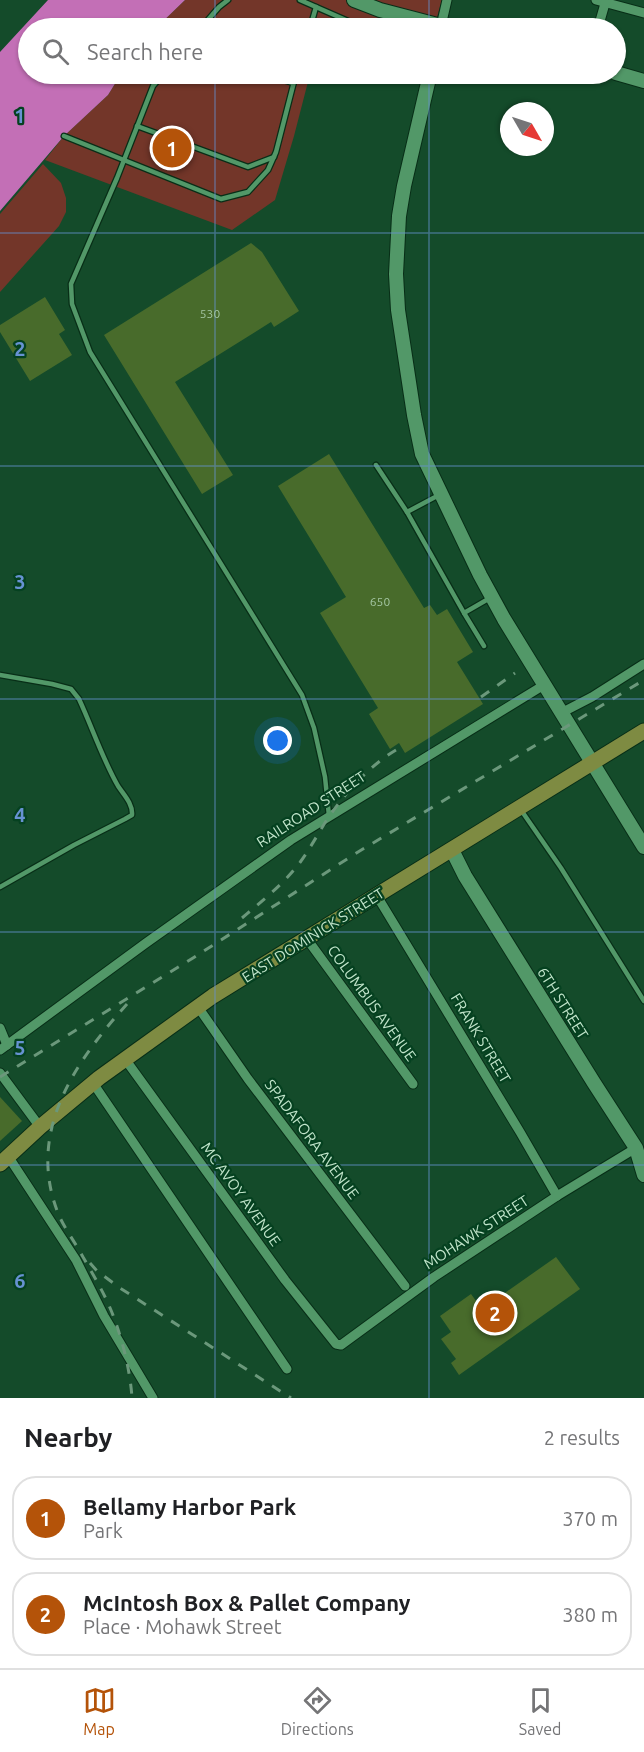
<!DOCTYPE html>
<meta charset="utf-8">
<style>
body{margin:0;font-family:Ubuntu,sans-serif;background:#f6f6f6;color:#202124}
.compass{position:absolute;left:500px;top:102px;width:54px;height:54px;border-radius:50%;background:#fff;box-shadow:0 2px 4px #0004;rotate:129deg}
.you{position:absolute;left:278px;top:741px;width:21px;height:21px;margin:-15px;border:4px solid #fff;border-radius:50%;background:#1a73e8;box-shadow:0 0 0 9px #1a73e833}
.badge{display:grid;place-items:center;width:39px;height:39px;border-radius:50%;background:#b45309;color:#fff;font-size:20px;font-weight:700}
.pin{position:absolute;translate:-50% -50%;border:3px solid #fff;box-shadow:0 2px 6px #0006}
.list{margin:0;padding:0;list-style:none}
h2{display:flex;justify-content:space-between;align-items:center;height:78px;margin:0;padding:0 24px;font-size:26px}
h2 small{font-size:20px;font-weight:400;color:#757577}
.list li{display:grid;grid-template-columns:39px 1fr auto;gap:18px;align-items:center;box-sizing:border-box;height:84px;margin:0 12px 12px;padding:0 12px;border:2px solid #e0e0e0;border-radius:24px}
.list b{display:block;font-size:22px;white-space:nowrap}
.list p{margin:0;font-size:20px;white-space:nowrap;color:#757577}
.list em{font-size:20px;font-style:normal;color:#757577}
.icon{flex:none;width:33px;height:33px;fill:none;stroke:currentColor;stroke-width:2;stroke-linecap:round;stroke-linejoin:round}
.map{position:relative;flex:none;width:644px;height:1398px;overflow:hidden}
.search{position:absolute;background:#fff;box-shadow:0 2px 4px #0004;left:18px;right:18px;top:18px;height:66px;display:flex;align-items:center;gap:15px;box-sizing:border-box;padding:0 21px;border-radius:33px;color:#757577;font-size:22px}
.sheet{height:270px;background:#fff}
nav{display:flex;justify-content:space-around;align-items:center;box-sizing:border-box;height:84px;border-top:2px solid #e0e0e0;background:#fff;font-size:16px;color:#757577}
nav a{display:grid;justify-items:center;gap:3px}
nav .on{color:#b45309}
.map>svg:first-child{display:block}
.green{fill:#733629}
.water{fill:#c36fb6}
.building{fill:#486b2b}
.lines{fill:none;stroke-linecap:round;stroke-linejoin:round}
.lane-casing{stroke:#082e17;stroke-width:7}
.street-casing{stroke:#082e17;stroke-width:11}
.secondary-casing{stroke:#082e17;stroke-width:16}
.primary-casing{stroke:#082e17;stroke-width:17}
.lane{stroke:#529868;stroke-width:4.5}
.street{stroke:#529868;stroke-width:9}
.secondary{stroke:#529868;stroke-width:14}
.primary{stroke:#7e8b42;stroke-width:15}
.rail{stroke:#6b987b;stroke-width:3;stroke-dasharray:10 10;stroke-linecap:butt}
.grid{fill:none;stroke:#6792d2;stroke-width:1.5;stroke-opacity:0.55}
.labels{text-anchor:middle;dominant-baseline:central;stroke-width:4.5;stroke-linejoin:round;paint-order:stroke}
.number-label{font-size:12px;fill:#a4c6a3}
.street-label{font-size:15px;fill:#c2e5cb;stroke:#054120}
.grid-label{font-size:20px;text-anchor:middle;font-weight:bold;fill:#6792d2;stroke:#054120;stroke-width:4.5;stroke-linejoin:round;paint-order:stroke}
</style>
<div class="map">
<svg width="644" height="1398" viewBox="0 0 644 1398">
<rect width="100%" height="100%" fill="#144b2a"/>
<g class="green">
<path d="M185,0H442L437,17L424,28H332L322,24L320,28H156Z"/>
<path d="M121,74H310L294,136L275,200L232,230L45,160L64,136L108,95Z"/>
<path d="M43,164L61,183L66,198V212L59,226L0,292V214Z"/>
</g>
<path class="water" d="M48,0H185L156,28H28V74H121L108,95L64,136L0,211V52Z"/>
<g class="building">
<path d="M251,243L262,252L299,311L274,327L271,322L175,382L233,475L202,494L104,335Z"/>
<path d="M45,297L65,330L59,334L72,355L30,381L0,332V325Z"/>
<path d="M329,454L424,608L430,605L437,615L447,609L473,652L457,662L483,704L405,753L399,743L390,749L369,714L378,708L320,613L346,597L278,486Z"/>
<path d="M0,1097L22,1121L0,1141Z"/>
<path d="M556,1257L580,1289L459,1375L451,1363L456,1359L441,1339L451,1332L440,1316L471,1294L482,1309Z"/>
</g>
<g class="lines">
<defs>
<g id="lane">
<path d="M300,0L364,28"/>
<path d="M201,28L219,7L228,0"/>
<path d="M310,28L316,7"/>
<path d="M391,28L402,18"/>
<path d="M163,74L153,86L117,178L71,284L72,304L90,352L302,695L314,728L325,777L329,816"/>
<path d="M264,74L293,83"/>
<path d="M137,126L248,167L274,157"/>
<path d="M64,136L221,199L248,192L268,170L276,152L296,74"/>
<path d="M376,465L407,512L464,613L484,646"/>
<path d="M407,512L439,495"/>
<path d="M464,613L490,598"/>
<path d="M0,675L52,684L71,689L79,699C92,727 103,760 118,786C124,795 133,804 132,815L125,819L74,845L0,887"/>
<path d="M521,810L561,868L644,1001"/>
</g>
<g id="street">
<path d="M596,0L644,13"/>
<path d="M441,26L447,0"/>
<path d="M598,28L606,0"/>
<path d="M561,713L592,697L644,664"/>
<path d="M377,896L520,1132L557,1196"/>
<path d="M307,939L413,1084"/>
<path d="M198,1007L248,1079L405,1286"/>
<path d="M0,1028L7,1045"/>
<path d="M0,1050L146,943L291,840L544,685"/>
<path d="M125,1059L285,1280L336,1344L341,1345L434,1277L557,1196L636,1148"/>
<path d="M0,1073L40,1127"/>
<path d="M93,1083L287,1369"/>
<path d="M8,1156L76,1260L104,1316L153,1398"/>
</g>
<g id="secondary">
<path d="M354,0L380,10L449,28"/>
<path d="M616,73L644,81"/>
<path d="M430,74L404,186L399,216L396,274L398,310L414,415L422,454L480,575L504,619L644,847"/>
<path d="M452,850L465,876L594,1083L636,1148L644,1175"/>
</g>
<path id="primary" d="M0,1164L40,1127L99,1078L213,996L644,731"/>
</defs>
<use href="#lane" class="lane-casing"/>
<use href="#street" class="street-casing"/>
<use href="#secondary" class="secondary-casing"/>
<use href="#primary" class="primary-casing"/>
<use href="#lane" class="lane"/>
<use href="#street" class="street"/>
<use href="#secondary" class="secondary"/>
<use href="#primary" class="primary"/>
<g class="rail">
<path d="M481,697L515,673"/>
<path d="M242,918C263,900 285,883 301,861C311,847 319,832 328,818C346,792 369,766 396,750"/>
<path d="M127,1004C75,1062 26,1132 58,1213C64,1228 75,1242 83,1257C91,1271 100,1286 107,1301C120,1329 130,1367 132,1398"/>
<path d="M0,1077L193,958L358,852L644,680"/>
<path d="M90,1263L97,1271L120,1288L291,1398"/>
</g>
</g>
<path class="grid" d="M215,0V28M429,0V28M215,74V1398M429,74V1398M0,233H644M0,466H644M0,699H644M0,932H644M0,1165H644"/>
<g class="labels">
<g class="number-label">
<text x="210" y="313">530</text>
<text x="380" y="601">650</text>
</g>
<g class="street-label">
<text transform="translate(311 809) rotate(-33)">RAILROAD STREET</text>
<text transform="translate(313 935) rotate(-32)">EAST DOMINICK STREET</text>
<text transform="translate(372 1003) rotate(54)">COLUMBUS AVENUE</text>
<text transform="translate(563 1003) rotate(58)">6TH STREET</text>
<text transform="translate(481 1038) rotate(59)">FRANK STREET</text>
<text transform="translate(312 1139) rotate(53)">SPADAFORA AVENUE</text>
<text transform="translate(241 1194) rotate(54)">MC AVOY AVENUE</text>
<text transform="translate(476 1232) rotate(-33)">MOHAWK STREET</text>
</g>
</g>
<g class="grid-label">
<text x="20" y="123">1</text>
<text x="20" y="356">2</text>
<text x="20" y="589">3</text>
<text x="20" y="822">4</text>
<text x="20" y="1055">5</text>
<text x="20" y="1288">6</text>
</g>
</svg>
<svg class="compass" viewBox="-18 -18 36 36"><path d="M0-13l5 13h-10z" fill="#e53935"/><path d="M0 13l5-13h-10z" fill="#757577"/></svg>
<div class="you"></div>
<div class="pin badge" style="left:172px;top:148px">1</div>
<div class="pin badge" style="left:495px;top:1313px">2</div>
<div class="search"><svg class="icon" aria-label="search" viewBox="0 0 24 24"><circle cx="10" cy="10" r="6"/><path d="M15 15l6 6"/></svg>Search here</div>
</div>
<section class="sheet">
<h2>Nearby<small>2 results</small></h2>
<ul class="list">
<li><span class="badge">1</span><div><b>Bellamy Harbor Park</b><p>Park</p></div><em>370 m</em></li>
<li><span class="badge">2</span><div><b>McIntosh Box &amp; Pallet Company</b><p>Place · Mohawk Street</p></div><em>380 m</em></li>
</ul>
</section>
<nav>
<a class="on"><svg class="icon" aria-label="map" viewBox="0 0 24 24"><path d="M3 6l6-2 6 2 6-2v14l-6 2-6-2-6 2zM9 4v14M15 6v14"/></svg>Map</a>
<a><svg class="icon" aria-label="directions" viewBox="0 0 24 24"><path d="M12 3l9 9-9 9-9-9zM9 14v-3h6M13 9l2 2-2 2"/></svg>Directions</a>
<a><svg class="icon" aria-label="saved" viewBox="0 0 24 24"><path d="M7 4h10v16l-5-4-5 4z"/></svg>Saved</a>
</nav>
